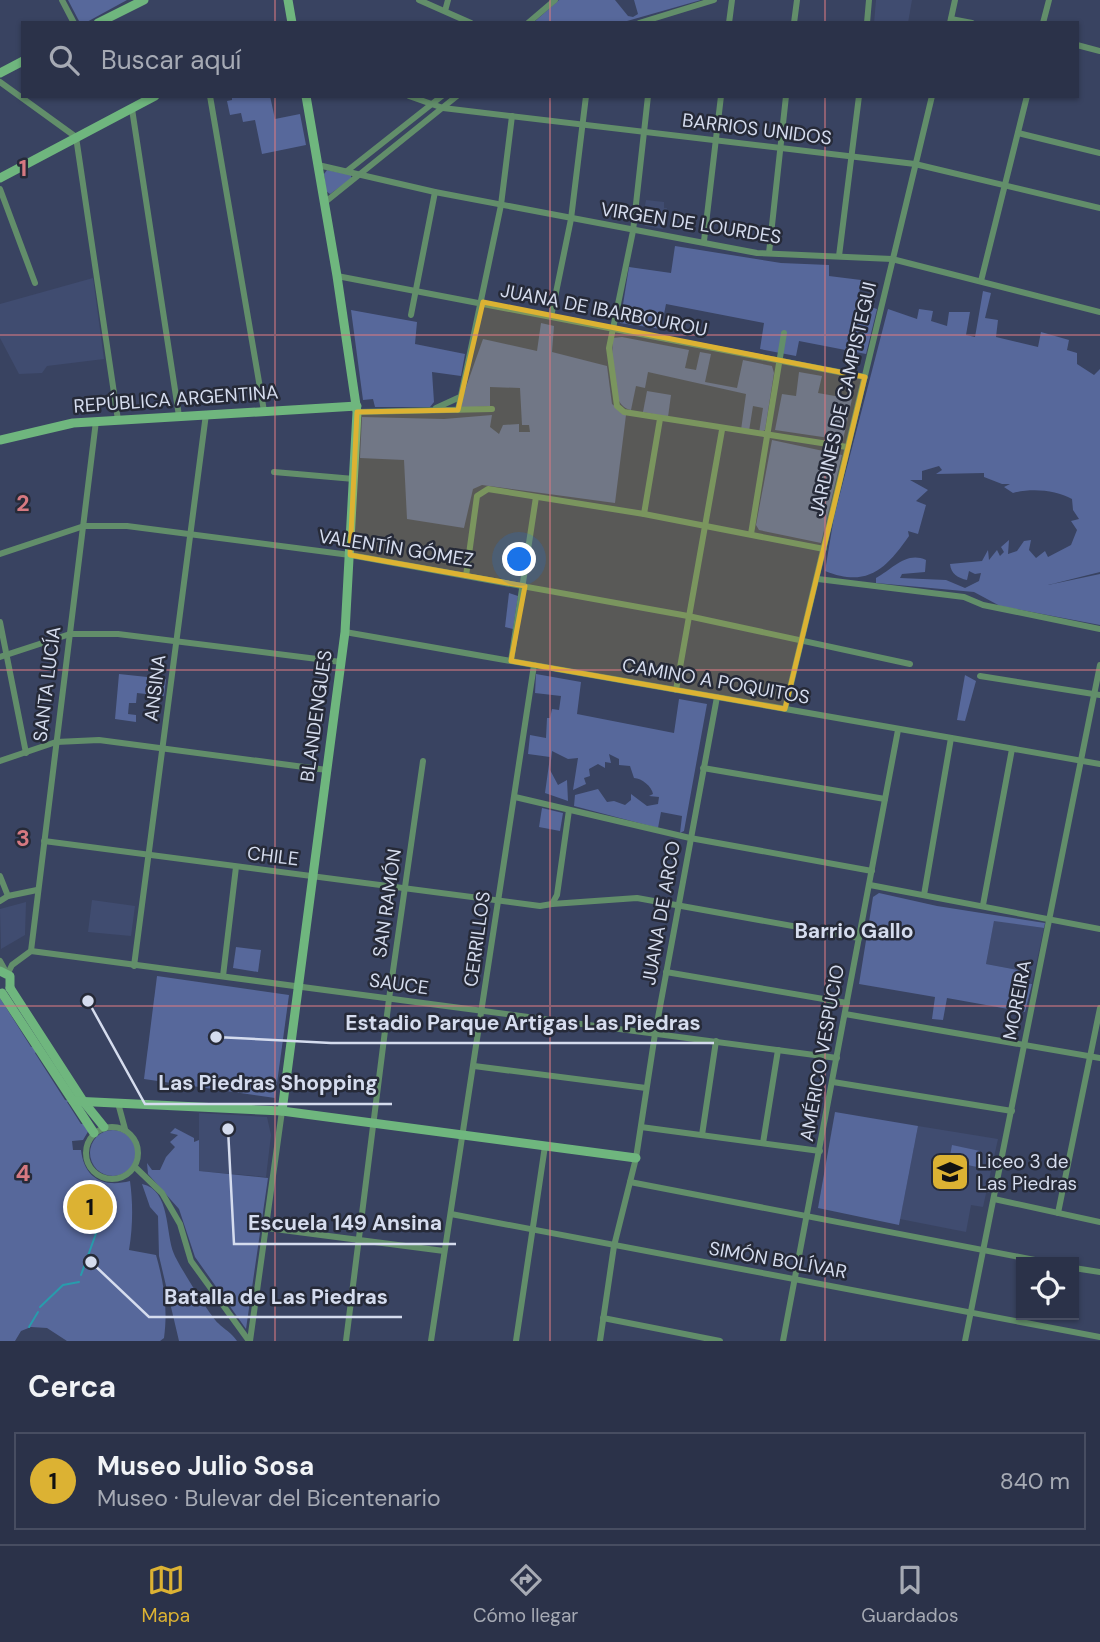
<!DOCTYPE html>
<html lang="es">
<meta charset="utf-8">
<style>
body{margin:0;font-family:"DM Sans",sans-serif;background:#373e53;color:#f1f3f6}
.controls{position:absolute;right:21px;bottom:21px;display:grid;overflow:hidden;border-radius:0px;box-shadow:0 2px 5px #0004}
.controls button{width:63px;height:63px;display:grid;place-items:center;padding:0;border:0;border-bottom:2px solid #474d61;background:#2b3249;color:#f1f3f6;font:35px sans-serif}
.you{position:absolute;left:520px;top:560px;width:24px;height:24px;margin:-18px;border:5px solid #fff;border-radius:50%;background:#1a73e8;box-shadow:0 0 0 10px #1a73e833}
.badge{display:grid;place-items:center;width:46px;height:46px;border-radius:50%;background:#dcb233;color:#111;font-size:23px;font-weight:700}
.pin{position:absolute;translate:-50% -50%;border:4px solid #fff;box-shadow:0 2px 7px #0006}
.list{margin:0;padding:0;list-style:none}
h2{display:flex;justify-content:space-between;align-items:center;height:91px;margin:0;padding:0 28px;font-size:30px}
h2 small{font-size:23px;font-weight:400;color:#a6aab4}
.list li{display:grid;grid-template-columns:46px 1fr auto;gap:21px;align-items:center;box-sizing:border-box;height:98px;margin:0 14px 14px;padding:0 14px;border:2px solid #474d61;border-radius:0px}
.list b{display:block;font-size:26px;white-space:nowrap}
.list p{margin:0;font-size:23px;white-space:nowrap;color:#a6aab4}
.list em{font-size:23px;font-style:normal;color:#a6aab4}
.icon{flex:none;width:38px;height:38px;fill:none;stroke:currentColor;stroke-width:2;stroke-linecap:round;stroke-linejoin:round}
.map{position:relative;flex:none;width:1100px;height:1341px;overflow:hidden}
.search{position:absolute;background:#2b3249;box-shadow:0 2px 5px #0004;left:21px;right:21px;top:21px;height:77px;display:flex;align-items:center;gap:18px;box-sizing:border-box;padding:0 24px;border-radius:0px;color:#a6aab4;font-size:26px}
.sheet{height:203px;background:#2b3249}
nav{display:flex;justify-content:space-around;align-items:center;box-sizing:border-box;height:98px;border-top:2px solid #474d61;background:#2b3249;font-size:19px;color:#a6aab4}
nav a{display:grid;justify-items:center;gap:4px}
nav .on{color:#dcb233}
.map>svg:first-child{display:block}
.built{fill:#404c70}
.green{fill:#57689b}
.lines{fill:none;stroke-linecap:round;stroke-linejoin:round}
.stream{stroke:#289cac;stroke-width:2}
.street{stroke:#628e6a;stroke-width:6}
.secondary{stroke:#6fb67e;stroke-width:9}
.marked{fill:#dcb233;fill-opacity:0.2;stroke:#dcb233;stroke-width:5;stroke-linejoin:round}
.grid{fill:none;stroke:#d67981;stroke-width:2;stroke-opacity:0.55}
.labels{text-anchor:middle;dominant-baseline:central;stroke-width:5;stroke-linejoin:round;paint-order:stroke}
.street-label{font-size:19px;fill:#d5dcee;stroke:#262a38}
.poi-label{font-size:19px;fill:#d5dcee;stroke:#262a38;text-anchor:start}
.neighbourhood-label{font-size:21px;font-weight:bold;fill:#d5dcee;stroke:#262a38}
.grid-label{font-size:23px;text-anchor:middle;font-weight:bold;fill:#d67981;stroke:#262a38;stroke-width:5;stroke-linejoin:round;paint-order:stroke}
.leader{fill:none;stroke:#d5dcee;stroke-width:2.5}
.callout-dot{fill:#d5dcee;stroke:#262a38;stroke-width:2.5}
.callout-label{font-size:21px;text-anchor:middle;font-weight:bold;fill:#d5dcee;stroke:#262a38;stroke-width:5;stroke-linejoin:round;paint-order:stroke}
</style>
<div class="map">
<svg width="1100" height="1341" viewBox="0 0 1100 1341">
<rect width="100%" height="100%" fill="#394361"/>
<g class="built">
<path d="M876,0H912L908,23H874Z"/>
<path d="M646,200L664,202V208H667L663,229L645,226L642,222Z"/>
<path d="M93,278L104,359L47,366L42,373L19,374L0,338V304Z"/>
<path d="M92,900L135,906L131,936L88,932Z"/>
<path d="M26,902L25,935L1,949L0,909Z"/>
<path d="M994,920L1044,928L1032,983L1022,982L1024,971L986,964Z"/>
<path d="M199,1113L267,1117L271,1135L266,1177L199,1171Z"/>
<path d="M918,1126L998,1139L983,1207L971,1205L966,1232L900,1219Z"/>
</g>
<g class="green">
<path d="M68,0H127L85,23L79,21Z"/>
<path d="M559,0H615L628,16L633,17L638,14L634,0H701L620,23H533Z"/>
<path d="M232,96H270L275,119L300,114L306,145L262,154L255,120L243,122L241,113L230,115L227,101L232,100Z"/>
<path d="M327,170L351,175V179L330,194L326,191L324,174Z"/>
<path d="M675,246L781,263L829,265V276L861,280L858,303L877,309L866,354L799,341L796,356L760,349L764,323L666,304L661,329L620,323L629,267L671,273Z"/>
<path d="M983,291L991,293L985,318L998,320L996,337L1038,347L1041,332L1069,340L1067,350L1077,353V364L1094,375L1100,369V572L1048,585L1100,574V625L1000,606L974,592L876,583V578C893,569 906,551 926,560L925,572L902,574L900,578L946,580L965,588L979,581L981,573L975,574L969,571L967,580C958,578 951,574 950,564L982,561L988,550L989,560L997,550L1000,556L1004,552L1001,547L1009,540L1008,554L1017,551L1024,541L1031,540L1029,550L1036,558L1045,551L1048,557L1071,545L1077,530L1071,521L1079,519L1073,510L1072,499C1056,490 1032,488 1013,493L1004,487L1010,484H1002L984,477V473L936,474L942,470L939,466L922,471V480H910L928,490L916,501L926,505L918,534L908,531L909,536C886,569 867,588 825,571L834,517L888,309L917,319L919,309L933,311L931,321L947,326L949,312H970L966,335L975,337Z"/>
<path d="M351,310L417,322L415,344L465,354L461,376L432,372L434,402L430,407H375L373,399L363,400Z"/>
<path d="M541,323L554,326L552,352L607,366L612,404L626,415L615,503L482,485L473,489L464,528L407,519L404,460L360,458L362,417L444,419L492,415L490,427L499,434L503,425L519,424V432H530L529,425H522L520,388L490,387V406L461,408L460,404L483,339L537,351Z"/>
<path d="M622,337L689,350L685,368L696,370L700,352L711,354L705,382L737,388L743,360L772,366L774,373L765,430L759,433L763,408L753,406L749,431L741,430L746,394L648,372L645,388L636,386L631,410C608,406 612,356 613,338Z"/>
<path d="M799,372L822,376L818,393L852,399L843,440L775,430L782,394L796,396Z"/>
<path d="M647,391L671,395L668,417L643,412Z"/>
<path d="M772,440L842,455L821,543L759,530L756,525Z"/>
<path d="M509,593L518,596L513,629L505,627Z"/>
<path d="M119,674L166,679L164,696L137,693L136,703H129L128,714L136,715V722L115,719Z"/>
<path d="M536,674L581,682L577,714L674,733L679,699L707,704L684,831L680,833L682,816L661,812L658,828L574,806L575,795L598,789L607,802L614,801L625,805L631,800V794L647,806L658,804L659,797L649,796L653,794C652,787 642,778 634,778L630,766L619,765V759L609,754L611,763L605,762V768L598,764L589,769L590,776L584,778L586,784L573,790L578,758L568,759L552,751L550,770L558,785L567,780L568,801L545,793L550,757L528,754L530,735L546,738L547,718H550L552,709L559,710L561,696L535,693Z"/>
<path d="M965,675L976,681L965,721L957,720Z"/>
<path d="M542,808L563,813L560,831L539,827Z"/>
<path d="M879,893L937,906L1045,923L1044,928L994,921L986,964L1024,971L1022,982L1032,984L1025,1012L947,998L943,1020L932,1019L935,997L859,984L873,897Z"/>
<path d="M236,947L261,950L258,972L233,968Z"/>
<path d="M157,976L289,995L275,1098L144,1079Z"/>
<path d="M0,998L31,1047L36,1046L38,1050L35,1053L65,1100L70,1101L67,1102L81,1124H85L89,1130L83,1140L72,1141L73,1150H81C84,1178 103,1188 130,1181C133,1203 133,1226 129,1250L156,1255C164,1283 168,1309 164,1338L160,1341H67L47,1328L31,1327L21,1331L15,1341H0Z"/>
<path d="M835,1112L918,1126L899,1225L818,1208Z"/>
<path d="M175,1128L194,1138V1142L199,1140V1171L268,1178L246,1329L195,1257L179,1209L148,1174L147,1163L152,1170H160L166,1157L175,1147L170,1142L178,1135L170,1133Z"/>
<circle cx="113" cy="1153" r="23"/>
<path d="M952,1145L980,1151L977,1167L949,1161Z"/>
<path d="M142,1184C171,1190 165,1233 174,1254C178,1264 211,1317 218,1323C225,1330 231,1332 237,1341H179L159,1256L158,1216L150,1207Z"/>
</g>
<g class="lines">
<g class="stream">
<path d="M100,1207L105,1211"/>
<path d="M100,1223L104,1214"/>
<path d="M81,1275L98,1228"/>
<path d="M40,1307L63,1285L79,1282"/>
<path d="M29,1327L38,1312"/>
</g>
<g class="street">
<path d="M62,0L74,23"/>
<path d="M419,0L471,23"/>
<path d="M445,11L448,0"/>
<path d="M951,19L972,23"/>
<path d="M528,23L555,0"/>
<path d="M639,23L714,0"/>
<path d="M729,23L732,0"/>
<path d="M794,23L797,0"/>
<path d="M867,23L869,0"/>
<path d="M950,23L955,0"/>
<path d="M1043,23L1049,0"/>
<path d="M1077,45L1100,51"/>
<path d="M0,82L76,137L118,420"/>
<path d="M210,96L264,411"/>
<path d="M409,96L443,108L915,164L1100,208"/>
<path d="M648,96L633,231L609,348L617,406L624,412L847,447"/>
<path d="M132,109L179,416"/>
<path d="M1018,133L1100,153"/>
<path d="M318,165L435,192L757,253L892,259L1100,312"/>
<path d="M347,171L442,96"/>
<path d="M0,189L35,283"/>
<path d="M324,203L457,96"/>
<path d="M704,241L721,96"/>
<path d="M769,253L786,96"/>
<path d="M839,256L859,96"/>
<path d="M337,276L865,377"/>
<path d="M981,281L1027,96"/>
<path d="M411,315L435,192"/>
<path d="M551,317L571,219L586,96"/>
<path d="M436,408L460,397"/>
<path d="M458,410L501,205L512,116"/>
<path d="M357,412L492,409"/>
<path d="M274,472L354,479"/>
<path d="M644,514L660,419"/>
<path d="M751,534L784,333"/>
<path d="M0,554L84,526H127L350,555L688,616L910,664"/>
<path d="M466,576L477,496L488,489L644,514L824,549"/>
<path d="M818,579L964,597L983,605L1100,629"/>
<path d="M0,622L26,753"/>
<path d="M345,632L1100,764"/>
<path d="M0,657L70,634H118L341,662"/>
<path d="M511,661L536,497"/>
<path d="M980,676L1100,695"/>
<path d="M676,690L722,430"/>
<path d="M785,709L932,96"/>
<path d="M0,761L56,742L99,740L327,770"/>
<path d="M703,768L885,799"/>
<path d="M515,797L690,838L872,871"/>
<path d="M44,841L540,906L552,904L557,895L569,810"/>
<path d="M0,876L8,896"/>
<path d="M870,885L1100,929"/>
<path d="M924,895L951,738"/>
<path d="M0,901L8,896L37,890"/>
<path d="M552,904L637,898L859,938"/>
<path d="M983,905L1012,749"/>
<path d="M31,951L96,421"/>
<path d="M0,961L6,972"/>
<path d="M134,966L206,414"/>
<path d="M666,972L847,1003"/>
<path d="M8,973L12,965L31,951L837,1058"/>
<path d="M223,976L236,867"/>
<path d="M845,1014L1100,1058"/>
<path d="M474,1066L646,1088"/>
<path d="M833,1082L1012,1111"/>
<path d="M118,1103L125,1129"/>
<circle cx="112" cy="1153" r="26"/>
<path d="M641,1127L820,1151"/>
<path d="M702,1135L716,1041"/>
<path d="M763,1143L778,1050"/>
<path d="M135,1167L162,1193L180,1224L191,1261L249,1341"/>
<path d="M630,1182L1045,1262"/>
<path d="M994,1199L1100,1222"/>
<path d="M1058,1213L1100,1008"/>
<path d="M451,1214L1100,1337"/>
<path d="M267,1228L444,1251"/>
<path d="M1074,1268L1100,1272"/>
<path d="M603,1318L720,1341"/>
<path d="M250,1341L282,1111"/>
<path d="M346,1341L389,999L423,761"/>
<path d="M431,1341L534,665"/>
<path d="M516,1341L545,1146"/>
<path d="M600,1341L614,1246L636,1158L655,1034L717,697"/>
<path d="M783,1341L898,730"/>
<path d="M965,1341L1100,665"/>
</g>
<g class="secondary">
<path d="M288,0L292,23"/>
<path d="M98,23L144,0"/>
<path d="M0,73L23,61"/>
<path d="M0,178L155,96"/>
<path d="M0,440L73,423L357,406"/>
<path d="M0,971L10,976V988"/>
<path d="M10,988L83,1101L104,1127"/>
<path d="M2,993L94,1133"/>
<path d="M73,1101L282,1111L636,1158"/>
<path d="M282,1111L345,632L357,412L337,276L306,96"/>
</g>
</g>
<path class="marked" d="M483,302L865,377L785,709L511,661L525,586L350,555L357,412L458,410Z"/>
<path class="grid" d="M275,0V23M550,0V23M825,0V23M275,96V1341M550,96V1341M825,96V1341M0,335H1100M0,670H1100M0,1006H1100"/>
<defs>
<symbol id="school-square" viewBox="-11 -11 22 22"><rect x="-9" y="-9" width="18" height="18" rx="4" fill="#dcb233" stroke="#262a38"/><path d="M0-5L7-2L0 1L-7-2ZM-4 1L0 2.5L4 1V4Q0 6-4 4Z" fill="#111"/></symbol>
</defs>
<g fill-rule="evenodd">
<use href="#school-square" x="928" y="1150" width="44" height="44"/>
</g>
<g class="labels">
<g class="street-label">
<text transform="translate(757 129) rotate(7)">BARRIOS UNIDOS</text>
<text transform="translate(691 223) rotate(9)">VIRGEN DE LOURDES</text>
<text transform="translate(604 310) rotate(11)">JUANA DE IBARBOUROU</text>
<text transform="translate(176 399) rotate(-4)">REPÚBLICA ARGENTINA</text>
<text transform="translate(843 399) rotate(-77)">JARDINES DE CAMPISTEGUI</text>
<text transform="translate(396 548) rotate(9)">VALENTÍN GÓMEZ</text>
<text transform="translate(716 681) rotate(10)">CAMINO A POQUITOS</text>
<text transform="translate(47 684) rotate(-83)">SANTA LUCÍA</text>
<text transform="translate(155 688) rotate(-83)">ANSINA</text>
<text transform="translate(316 716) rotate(-82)">BLANDENGUES</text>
<text transform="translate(273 856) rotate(7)">CHILE</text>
<text transform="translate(387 903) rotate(-82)">SAN RAMÓN</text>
<text transform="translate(661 913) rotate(-80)">JUANA DE ARCO</text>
<text transform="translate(477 939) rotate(-82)">CERRILLOS</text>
<text transform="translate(399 984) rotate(8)">SAUCE</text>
<text transform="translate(1017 1000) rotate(-79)">MOREIRA</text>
<text transform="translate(822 1053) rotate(-80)">AMÉRICO VESPUCIO</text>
<text transform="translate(778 1260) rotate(10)">SIMÓN BOLÍVAR</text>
</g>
<g class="poi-label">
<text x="977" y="1161">Liceo 3 de<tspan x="977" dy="22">Las Piedras</tspan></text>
</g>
<g class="neighbourhood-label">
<text x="854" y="931">Barrio Gallo</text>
</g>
</g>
<g class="grid-label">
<text x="23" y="176">1</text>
<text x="23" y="511">2</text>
<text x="23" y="846">3</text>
<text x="23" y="1181">4</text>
</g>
<path class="leader" d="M216 1037L331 1043H714M88 1001L145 1104H392M228 1129L234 1244H456M91 1262L149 1317H402"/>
<g class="callout-dot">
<circle cx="216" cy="1037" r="7"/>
<circle cx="88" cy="1001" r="7"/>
<circle cx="228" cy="1129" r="7"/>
<circle cx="91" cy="1262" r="7"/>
</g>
<g class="callout-label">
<text x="523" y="1030">Estadio Parque Artigas Las Piedras</text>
<text x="268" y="1090">Las Piedras Shopping</text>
<text x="345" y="1230">Escuela 149 Ansina</text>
<text x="276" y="1304">Batalla de Las Piedras</text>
</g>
</svg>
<div class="controls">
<button><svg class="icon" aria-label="locate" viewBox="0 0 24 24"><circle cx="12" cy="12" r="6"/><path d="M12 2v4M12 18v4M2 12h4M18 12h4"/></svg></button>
</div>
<div class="you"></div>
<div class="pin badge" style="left:90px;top:1207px">1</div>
<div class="search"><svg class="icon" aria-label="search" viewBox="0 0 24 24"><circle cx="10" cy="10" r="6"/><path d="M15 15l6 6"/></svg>Buscar aquí</div>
</div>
<section class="sheet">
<h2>Cerca<small></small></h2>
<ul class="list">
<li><span class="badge">1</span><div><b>Museo Julio Sosa</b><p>Museo · Bulevar del Bicentenario</p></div><em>840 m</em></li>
</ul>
</section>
<nav>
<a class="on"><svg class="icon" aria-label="map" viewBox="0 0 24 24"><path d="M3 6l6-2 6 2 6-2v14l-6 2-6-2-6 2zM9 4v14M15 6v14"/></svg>Mapa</a>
<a><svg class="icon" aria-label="directions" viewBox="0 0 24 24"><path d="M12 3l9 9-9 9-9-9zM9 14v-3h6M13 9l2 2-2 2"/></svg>Cómo llegar</a>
<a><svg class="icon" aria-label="saved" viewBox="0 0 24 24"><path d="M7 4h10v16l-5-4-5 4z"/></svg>Guardados</a>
</nav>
